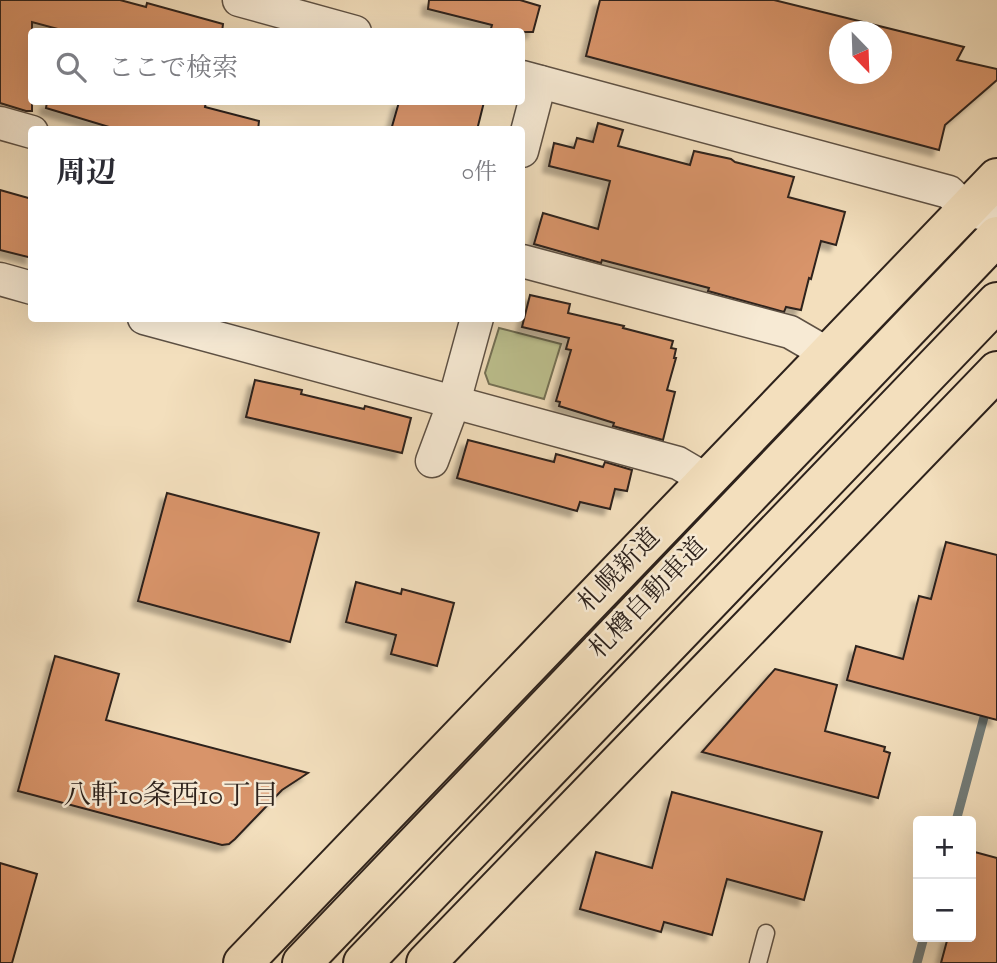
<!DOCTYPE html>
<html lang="ja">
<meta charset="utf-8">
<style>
body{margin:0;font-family:"Sorts Mill Goudy","Noto Serif JP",serif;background:#f2f2f3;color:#2b2b33}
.controls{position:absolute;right:21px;bottom:21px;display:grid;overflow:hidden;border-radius:7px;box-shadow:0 7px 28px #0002}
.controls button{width:63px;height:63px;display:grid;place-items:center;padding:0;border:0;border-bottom:2px solid #e1e1e2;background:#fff;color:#2b2b33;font:35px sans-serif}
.compass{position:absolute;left:829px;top:21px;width:63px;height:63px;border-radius:50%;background:#fff;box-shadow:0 7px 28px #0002;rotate:157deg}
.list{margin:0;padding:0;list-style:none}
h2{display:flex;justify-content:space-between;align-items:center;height:91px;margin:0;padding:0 28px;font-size:30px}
h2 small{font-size:23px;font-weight:400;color:#7c7c81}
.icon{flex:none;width:38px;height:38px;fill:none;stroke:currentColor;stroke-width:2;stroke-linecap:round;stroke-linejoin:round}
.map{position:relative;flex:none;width:997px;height:963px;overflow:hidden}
.search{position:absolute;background:#fff;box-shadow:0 7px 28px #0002;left:28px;top:28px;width:497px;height:77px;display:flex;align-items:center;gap:18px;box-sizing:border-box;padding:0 24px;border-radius:7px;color:#7c7c81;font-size:26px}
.panel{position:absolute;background:#fff;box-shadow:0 7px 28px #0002;left:28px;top:126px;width:497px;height:196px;border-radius:7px}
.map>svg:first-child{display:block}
.green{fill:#bdc18f;stroke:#757256;stroke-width:2}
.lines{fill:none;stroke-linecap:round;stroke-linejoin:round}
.stream{stroke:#727d7b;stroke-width:9}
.building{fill:#d8946a;stroke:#2d221c;stroke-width:2;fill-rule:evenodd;filter:url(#shadow)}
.service-casing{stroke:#5e5144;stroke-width:19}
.minor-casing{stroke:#5e5144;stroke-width:35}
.trunk-casing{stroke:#2d221c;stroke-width:42}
.motorway-casing{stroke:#2d221c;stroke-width:42}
.service{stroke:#f7ead4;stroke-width:16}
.minor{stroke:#f7ead4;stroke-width:32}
.trunk{stroke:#f3dfbd;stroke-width:38}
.motorway{stroke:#f3dfbd;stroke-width:38}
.labels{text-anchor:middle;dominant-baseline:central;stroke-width:5;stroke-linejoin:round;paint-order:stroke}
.street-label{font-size:26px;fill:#2d221c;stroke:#f7ead4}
.neighbourhood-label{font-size:28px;fill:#2d221c;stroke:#f7ead4}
</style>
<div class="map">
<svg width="997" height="963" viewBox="0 0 997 963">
<defs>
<filter id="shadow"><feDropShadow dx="-6" dy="6" stdDeviation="2" flood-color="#0004"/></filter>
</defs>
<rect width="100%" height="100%" fill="#f3dfbd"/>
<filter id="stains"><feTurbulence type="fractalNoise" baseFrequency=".00286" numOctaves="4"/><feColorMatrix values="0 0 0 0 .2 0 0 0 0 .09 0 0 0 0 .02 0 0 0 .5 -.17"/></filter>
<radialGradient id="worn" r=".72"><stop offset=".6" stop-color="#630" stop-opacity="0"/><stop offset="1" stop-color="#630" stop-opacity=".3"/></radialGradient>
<path class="green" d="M499,328L561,344L544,399L489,384L485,373Z"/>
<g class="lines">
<g class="stream">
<path d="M956,821L987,706"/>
<path d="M917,963L924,937"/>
</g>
</g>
<g class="building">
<path d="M0,0H120L146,7L147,3L223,24L222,32H69L32,22V111H26L0,103Z"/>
<path d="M429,0H520L540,6L533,32H490L492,25L428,9Z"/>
<path d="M600,0H774L964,47L957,60L997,69V80L945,125L939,150L586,56ZM839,32H881V74H839Z"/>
<path d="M47,102H206L205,107L259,121L258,130H119L46,108Z"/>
<path d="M399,102H484L477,130H391Z"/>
<path d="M598,123L623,130L618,146L690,165L694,151L731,159L735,162L794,177L788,197L845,212L836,245L821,241L811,279L809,278L801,310L786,307L784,312L708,291L709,288L602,260L601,263L534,244L543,213L598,229L610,181L549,166L554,143L574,148L577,138L593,142Z"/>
<path d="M0,190L32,199V258L0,250Z"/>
<path d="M530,295L570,304L568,313L624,326L623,328L673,341L671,348L676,349L674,358H676L667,390L675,392L663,440L613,426L614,423L559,406L560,402L556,401L571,350L566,349L569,338L522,327Z"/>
<path d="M255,380L302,390L301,394L364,409L365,406L411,418L402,453L246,417Z"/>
<path d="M468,440L554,462L556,454L603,467L605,462L632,470L627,491L615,489L610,509L580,502L577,511L457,478Z"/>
<path d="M167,493L319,533L290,642L138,601Z"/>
<path d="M946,542L997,555V720L847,680L856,646L903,659L919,596L931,599Z"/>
<path d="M356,582L401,594L402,589L454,603L437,666L391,654L396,635L346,622Z"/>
<path d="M55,656L119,674L106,720L308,773L282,790L235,839L229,844L222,845L18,791Z"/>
<path d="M775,669L837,685L825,731L885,747L884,751L890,753L878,798L702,752Z"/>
<path d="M672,792L822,832L804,900L727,879L712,935L664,922L661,932L580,909L596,852L652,868Z"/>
<path d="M971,851L997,858V963H941L948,937H971Z"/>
<path d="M0,863L37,874L12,963H0Z"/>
</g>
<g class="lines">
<defs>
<path id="service" d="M758,963L766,933"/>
<g id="minor">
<path d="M239,0L355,32"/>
<path d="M522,77L949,192L967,210L997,217"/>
<path d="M0,123L32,132"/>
<path d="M522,151L540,82"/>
<path d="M522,261L790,332L828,354"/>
<path d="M0,279L32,288"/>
<path d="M144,318L678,463L707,480"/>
<path d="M432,461L454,402L477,318"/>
</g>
<g id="trunk">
<path d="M243,963L997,178"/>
<path d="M426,963L997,371"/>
</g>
<g id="motorway">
<path d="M302,963L997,236"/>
<path d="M363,963L997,302"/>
</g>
</defs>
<use href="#service" class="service-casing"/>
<use href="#minor" class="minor-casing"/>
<use href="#trunk" class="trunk-casing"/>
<use href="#motorway" class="motorway-casing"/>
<use href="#service" class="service"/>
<use href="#minor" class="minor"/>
<use href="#trunk" class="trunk"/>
<use href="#motorway" class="motorway"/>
</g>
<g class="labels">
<g class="street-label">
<text transform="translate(620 571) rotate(-46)">札幌新道</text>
<text transform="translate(649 599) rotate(-46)">札樽自動車道</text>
</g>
<g class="neighbourhood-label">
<text x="171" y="797">八軒10条西10丁目</text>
</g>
</g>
<rect width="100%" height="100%" filter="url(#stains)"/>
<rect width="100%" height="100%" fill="url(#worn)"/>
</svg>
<div class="controls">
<button>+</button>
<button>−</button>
</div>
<svg class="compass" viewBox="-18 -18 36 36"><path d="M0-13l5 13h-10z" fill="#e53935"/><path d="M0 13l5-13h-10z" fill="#7c7c81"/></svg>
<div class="search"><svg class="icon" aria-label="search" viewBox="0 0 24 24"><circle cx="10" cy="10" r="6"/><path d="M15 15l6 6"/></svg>ここで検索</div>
<section class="panel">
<h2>周辺<small>0件</small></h2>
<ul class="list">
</ul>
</section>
</div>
